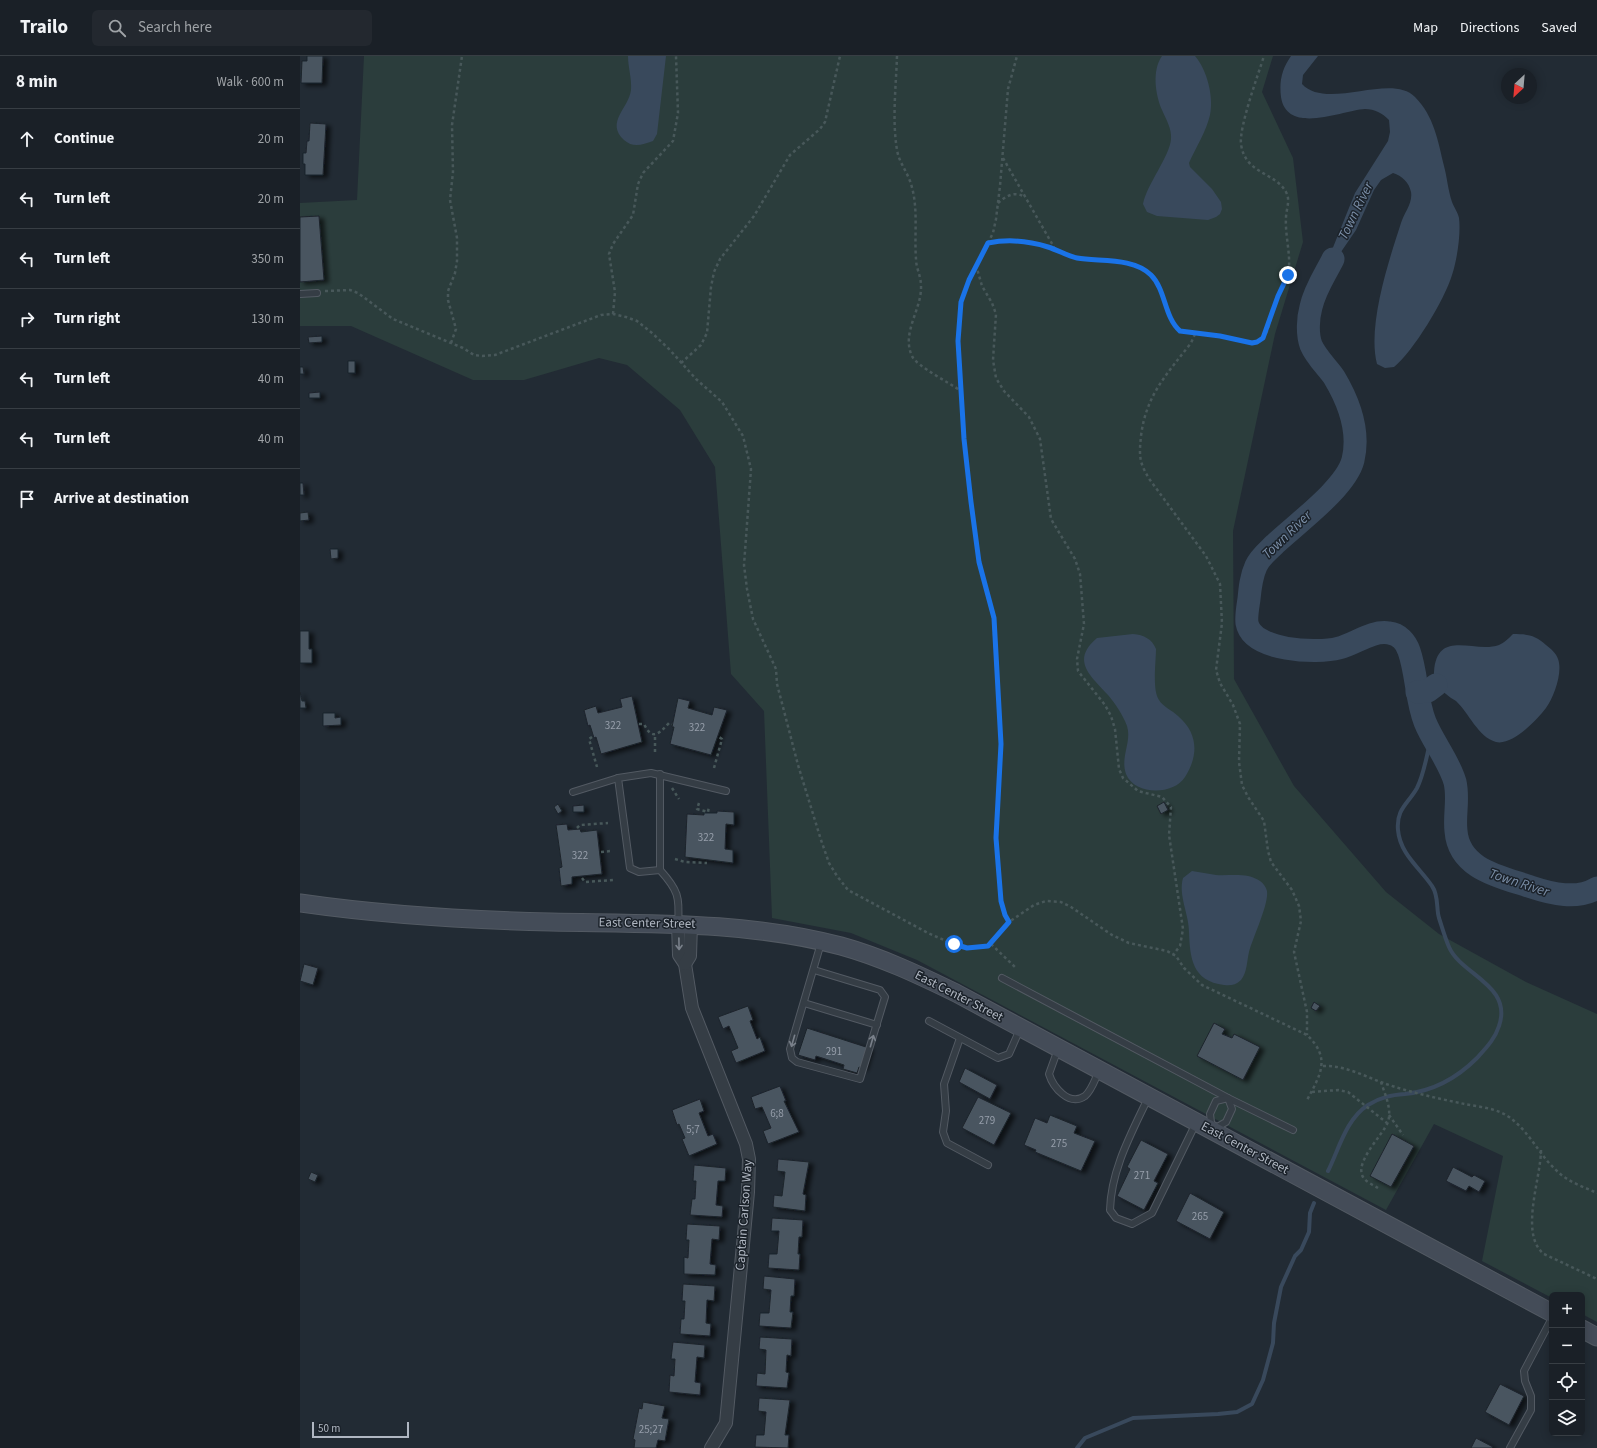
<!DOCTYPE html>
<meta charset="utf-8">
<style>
body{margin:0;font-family:"Source Sans 3",sans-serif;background:#23282f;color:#f1f3f6}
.controls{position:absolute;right:12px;bottom:12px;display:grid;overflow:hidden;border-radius:6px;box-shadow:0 2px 10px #0003}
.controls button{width:36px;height:36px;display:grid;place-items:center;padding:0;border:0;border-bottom:1px solid #383e44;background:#1a2027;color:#f1f3f6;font:20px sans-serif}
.compass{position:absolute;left:1201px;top:12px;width:36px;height:36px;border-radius:50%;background:#1a2027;box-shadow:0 2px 10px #0003;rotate:206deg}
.scale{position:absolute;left:12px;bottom:10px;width:97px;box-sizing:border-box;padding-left:4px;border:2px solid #b0b7c2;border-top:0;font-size:11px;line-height:14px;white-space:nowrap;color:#b0b7c2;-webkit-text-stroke:3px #1b222a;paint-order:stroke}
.stop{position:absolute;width:12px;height:12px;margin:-9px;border:3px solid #1a73e8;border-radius:50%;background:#fff}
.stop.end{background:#1a73e8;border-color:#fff;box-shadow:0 1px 4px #0008}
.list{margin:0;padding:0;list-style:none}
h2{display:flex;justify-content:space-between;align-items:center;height:52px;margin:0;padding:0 16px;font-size:17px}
h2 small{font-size:13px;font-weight:400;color:#9fa3a7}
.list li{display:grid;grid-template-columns:26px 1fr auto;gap:12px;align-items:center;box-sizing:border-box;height:60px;padding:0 16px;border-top:1px solid #383e44}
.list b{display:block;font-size:15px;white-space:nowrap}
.list em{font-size:13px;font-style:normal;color:#9fa3a7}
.icon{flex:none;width:22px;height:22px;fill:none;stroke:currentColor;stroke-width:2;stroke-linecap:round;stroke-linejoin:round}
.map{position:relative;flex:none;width:1297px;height:1392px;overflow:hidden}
header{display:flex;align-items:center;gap:24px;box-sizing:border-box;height:56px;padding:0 20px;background:#1a2027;border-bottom:1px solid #383e44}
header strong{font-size:19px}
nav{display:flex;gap:22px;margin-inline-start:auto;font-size:14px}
.search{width:280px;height:36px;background:#23282f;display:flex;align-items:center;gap:10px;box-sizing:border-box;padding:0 14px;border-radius:6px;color:#9fa3a7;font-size:15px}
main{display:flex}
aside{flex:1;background:#1a2027}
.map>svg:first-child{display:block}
.green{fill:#2b3d3c}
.water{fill:#39495c}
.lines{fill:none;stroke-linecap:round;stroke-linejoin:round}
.stream{stroke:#39495c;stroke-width:4}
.river{stroke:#39495c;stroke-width:23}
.building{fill:#4a5560;stroke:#1d242c;filter:url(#shadow)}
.lane-casing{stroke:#535a63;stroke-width:8}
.street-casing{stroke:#535a63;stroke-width:14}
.secondary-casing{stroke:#535a63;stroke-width:19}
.path{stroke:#48585a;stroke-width:2.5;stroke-dasharray:3 3;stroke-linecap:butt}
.lane{stroke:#353d45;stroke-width:6}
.street{stroke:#353d45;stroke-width:12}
.secondary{stroke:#444c58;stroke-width:17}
.oneway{stroke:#79808a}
.route{stroke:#1a73e8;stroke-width:5}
.labels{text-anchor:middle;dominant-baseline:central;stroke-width:3;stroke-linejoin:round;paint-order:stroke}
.number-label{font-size:11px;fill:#969eaa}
.street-label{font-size:13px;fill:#b0b7c2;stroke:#1b222a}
.water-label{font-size:14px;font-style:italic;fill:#7b8fa8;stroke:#1b222a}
</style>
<header>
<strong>Trailo</strong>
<div class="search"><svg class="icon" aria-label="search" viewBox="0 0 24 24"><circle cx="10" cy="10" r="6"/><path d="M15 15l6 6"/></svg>Search here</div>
<nav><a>Map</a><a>Directions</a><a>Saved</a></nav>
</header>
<main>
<aside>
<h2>8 min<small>Walk · 600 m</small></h2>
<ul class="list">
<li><svg class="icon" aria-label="ahead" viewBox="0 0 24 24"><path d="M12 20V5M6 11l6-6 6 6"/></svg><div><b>Continue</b></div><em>20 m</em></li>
<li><svg class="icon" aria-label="left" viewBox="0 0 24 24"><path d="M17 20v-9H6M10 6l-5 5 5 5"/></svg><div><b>Turn left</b></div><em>20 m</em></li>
<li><svg class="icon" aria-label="left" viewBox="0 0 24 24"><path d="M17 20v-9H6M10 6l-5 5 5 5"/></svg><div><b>Turn left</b></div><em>350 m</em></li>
<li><svg class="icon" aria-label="right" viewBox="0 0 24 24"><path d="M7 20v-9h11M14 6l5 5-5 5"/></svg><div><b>Turn right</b></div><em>130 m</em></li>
<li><svg class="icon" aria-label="left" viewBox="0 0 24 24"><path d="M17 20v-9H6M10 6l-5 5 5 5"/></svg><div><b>Turn left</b></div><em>40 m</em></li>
<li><svg class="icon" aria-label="left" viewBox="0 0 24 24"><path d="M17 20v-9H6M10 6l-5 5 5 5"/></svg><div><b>Turn left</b></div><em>40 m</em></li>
<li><svg class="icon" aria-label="arrive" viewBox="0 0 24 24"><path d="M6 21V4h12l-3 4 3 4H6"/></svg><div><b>Arrive at destination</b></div></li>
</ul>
</aside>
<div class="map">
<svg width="1297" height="1392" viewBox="0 0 1297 1392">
<defs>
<filter id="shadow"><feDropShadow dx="4.5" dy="2.5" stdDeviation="2" flood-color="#0009"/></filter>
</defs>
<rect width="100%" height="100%" fill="#222b34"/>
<path class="green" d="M64,0H973L962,36L993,102L1003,186L975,278L933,475L934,623L994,730L1086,836L1139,878L1226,926L1297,958V1266L1282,1258V1239H1252V1242L1182,1205L1203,1100L1134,1068L1086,1154L617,904L551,877L472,862L464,655L431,618L415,411L380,354L327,309L299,302L224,324H173L51,270H0V147L57,144Z"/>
<g class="water">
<path d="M328,0H366L357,78L353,85C342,89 333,92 324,84C305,66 329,52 331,34C332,23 328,11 328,0Z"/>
<path d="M862,0H895C907,14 914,41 910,59C906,76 896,91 889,107L890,111L912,133L921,146L922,153L920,158L916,161L908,164L857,160L847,156L843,148C847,128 870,100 871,83C872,73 866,63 862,54C855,38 852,14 862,0Z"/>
<path d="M991,0H1018L1003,19L1002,28C1027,55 1091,16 1115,41C1134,60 1138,85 1144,110C1147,121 1148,134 1152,146C1154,151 1158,157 1159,162C1161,178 1157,204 1152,219C1145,243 1113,296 1094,311L1085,312L1077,308C1067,270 1089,204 1101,167C1104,157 1113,147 1111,136C1109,126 1102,120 1093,117L1081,124L1074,134L1056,174L1017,231L1055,137L1088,85L1090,76L1089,64C1082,57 1075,53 1065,53C1043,54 987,80 981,41C979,25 982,13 991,0Z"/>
<path d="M833,578C844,579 852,583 856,593C856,606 852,634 859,644C863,651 872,654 878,660C898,677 899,699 885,721C874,739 835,740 826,718C820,701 832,686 827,670C823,659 815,647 808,639C791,620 770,605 797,582Z"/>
<path d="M1213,578C1228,578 1235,579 1246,589C1251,593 1256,597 1258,603C1263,616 1254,641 1246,652C1237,664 1212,690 1196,686C1178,681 1169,657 1156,645C1153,643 1149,641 1146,638C1138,632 1133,626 1134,616C1137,572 1175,598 1199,589C1204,587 1209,582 1213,578Z"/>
<path d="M892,815C900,816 908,818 916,819C931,820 947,816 960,825C963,827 966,831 967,835C969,848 953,881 949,896C947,904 947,917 941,924C936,929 930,930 924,929C892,925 890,902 889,876C889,858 878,839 883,822Z"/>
</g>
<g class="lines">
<g class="stream">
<path d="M1028,1115C1039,1093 1046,1063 1068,1049C1081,1041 1091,1039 1105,1038C1134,1035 1157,1022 1177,1002C1186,992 1195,983 1199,970C1213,929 1161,919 1149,891C1145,882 1142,871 1139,862C1136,852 1139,840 1132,830C1120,812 1100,798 1098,774C1096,753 1108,748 1117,732C1125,716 1127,696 1132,679"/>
<path d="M777,1392L785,1382L833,1362L918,1358L937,1356L952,1348L963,1324L973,1287L974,1267L981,1231L995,1200L1001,1194L1009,1176L1010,1157L1014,1147"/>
</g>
<g class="river">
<path d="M1033,203C1025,219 1015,233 1011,251C1008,262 1007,278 1011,289C1016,301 1027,311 1034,321C1049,346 1060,375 1053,404C1046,432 996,468 975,488C968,495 960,501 956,510C951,521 950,532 949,543C948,550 946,560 947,567C952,595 1017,598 1039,592C1055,588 1072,574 1089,577C1099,578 1106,586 1109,595C1117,618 1116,643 1125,666C1133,686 1149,705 1155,726C1159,743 1154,759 1156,775C1159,814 1202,821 1231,831C1252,838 1277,844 1297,832"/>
<path d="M1117,636L1128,635L1136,629"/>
</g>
</g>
<g class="building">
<path d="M7,0H23L22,27H1L2,5H7Z"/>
<path d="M10,67L26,68L23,119H5V108H3V97H6L7,85H9Z"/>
<path d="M19,160L24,224L0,226V161Z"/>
<path d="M22,280V286L9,287L8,281Z"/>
<rect x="48" y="305" width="7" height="12"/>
<path d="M0,311H3L4,318H0Z"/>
<path d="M20,336V342H9V337Z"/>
<path d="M0,427H3L4,439H0Z"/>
<path d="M8,456L9,464L0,465V457Z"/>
<path d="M30,493H38V502L31,503Z"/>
<path d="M0,575H9V593H12V607H0Z"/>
<path d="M0,636L2,645H5L6,652H0Z"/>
<path d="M332,640L342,686L301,698L296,681L294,682L290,669L288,670L284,654L296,650L298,657L322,651L320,643Z"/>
<path d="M378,642L390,645L388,652L412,659L414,651L427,654L411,699L370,688L374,671H372Z"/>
<path d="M23,657H35V662L41,661V669L23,670Z"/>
<path d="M864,746L868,754L861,758L857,750Z"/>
<path d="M258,748L262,755L258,758L254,751Z"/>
<path d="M284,749V756H273V750Z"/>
<path d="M417,755L434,756V769L426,768L425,793L433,794V807L385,801L387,758L404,759V757H417Z"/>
<path d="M267,768L268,774L280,773L281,776L297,774L302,818L272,821V828L261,830L259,812L262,811L256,769Z"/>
<path d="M4,908L18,912L13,929L0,925Z"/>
<path d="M1014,946L1020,950L1016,955L1011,952Z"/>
<path d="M448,950L453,964L450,965L457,983L460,981L465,995L436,1007L431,995L438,992L429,970L423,973L418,961Z"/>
<path d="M914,967L925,973L922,978L932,982L934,978L960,991L943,1024L897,1000Z"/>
<path d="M507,972L569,992L563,1012L559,1011L557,1017L543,1013L544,1009L516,1000L515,1004L498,999Z"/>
<path d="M665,1012L697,1029L690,1043L659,1026Z"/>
<path d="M480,1030L486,1045H484L499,1076L468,1088L463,1075L471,1072L462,1051L455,1053L451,1041Z"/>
<path d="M678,1041L711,1057L694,1089L662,1072Z"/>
<path d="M400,1043L404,1055L399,1057L408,1080L413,1078L417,1088L389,1100L382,1083L385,1082L379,1068L377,1069L372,1054Z"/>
<path d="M750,1059L777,1070L774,1077L795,1085L781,1115L735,1096L736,1094L724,1089L735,1062L747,1067Z"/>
<path d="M1092,1078L1114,1090L1091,1131L1070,1120Z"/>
<path d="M841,1084L868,1098L854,1125L858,1127L844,1154L817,1140L830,1113L827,1111Z"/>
<path d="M478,1103L509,1106L503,1138L506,1139L505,1155L473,1151L474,1139L482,1140L485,1116L477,1115Z"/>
<path d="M394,1109L426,1112L425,1125H418L416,1149L423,1150L422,1161L390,1159L392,1143H395L396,1125H393Z"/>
<path d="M1153,1111L1172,1121L1174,1119L1185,1125L1179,1136L1169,1130L1166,1135L1146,1125Z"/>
<path d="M11,1116L18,1119L15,1126L8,1123Z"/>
<path d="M890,1137L924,1156L910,1183L876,1165Z"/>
<path d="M472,1162L503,1164L502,1181H499L498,1198H500L499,1214L468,1212L469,1198H477L479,1175H471Z"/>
<path d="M387,1168L420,1170L419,1184L412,1183L410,1208L416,1209L415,1219L384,1218V1201L388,1202L389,1184H386Z"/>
<path d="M464,1220L495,1223L494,1240H491L490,1256H493L491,1272L459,1270L460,1257H469L471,1234L463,1233Z"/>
<path d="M383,1228L415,1230L414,1245L407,1244L406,1267L411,1268L410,1280L380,1278L381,1263H384L385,1245H382Z"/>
<path d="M460,1281L492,1283L491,1300L487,1299L486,1316L489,1317L487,1332L456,1330L457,1317L465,1318L466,1294L459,1293Z"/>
<path d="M373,1286L405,1289L404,1302L397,1301L395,1326L401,1327L400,1339L369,1336L370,1319L374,1320L375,1303H371Z"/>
<path d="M1200,1328L1224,1340L1209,1369L1185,1356Z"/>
<path d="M459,1342L490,1344L485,1379H489L488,1392L455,1391L456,1379H464L466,1356L458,1355Z"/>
<path d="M343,1346L365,1350L362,1362L369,1363L365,1385L358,1384L356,1392H334L335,1384L333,1383L339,1352L342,1353Z"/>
<path d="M1176,1382L1193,1391L1192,1392H1171Z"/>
</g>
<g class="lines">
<defs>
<g id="lane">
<path d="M0,238L17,237"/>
<path d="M273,736L318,722"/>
<path d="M360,814V718"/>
<path d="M378,867C380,841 378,834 360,814L339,816L330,812L318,722L351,717L426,735"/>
<path d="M514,914L580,934L585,941L560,1023L497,1006L492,1002L490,993L521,887"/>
<path d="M702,922L928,1042L993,1074"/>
<path d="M504,947L577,969"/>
<path d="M629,965L698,1002L709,998L720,973"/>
<path d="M660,982L644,1028L646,1055L643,1076L647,1087L688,1109"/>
<path d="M758,993L749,1018C753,1031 769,1051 785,1040C792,1034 795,1023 799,1015"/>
<path d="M848,1042C831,1078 811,1114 810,1154L816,1162L832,1168L852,1157L896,1067"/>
<path d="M928,1042L932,1053L926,1066L912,1074L910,1058L916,1045Z"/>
<path d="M1210,1392L1231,1354V1340L1225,1325L1224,1315L1252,1262"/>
</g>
<g id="street">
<path d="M378,867L379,899L385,908L392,952L446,1088L449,1103L448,1136L426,1367L411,1392"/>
<path d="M385,908L390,900L391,868"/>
</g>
<g id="secondary">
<path d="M0,847C83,859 167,864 251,866C349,868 446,865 541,890C581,901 619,919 656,937L1252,1257"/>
<path d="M1282,1273L1297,1281"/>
</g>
</defs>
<use href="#lane" class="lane-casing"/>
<use href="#street" class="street-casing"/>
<use href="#secondary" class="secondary-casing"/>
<g class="path">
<path d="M597,0C596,30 592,64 597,94C599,106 606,114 610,125C619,150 614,177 616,203C616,212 621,220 621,230C622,253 601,277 612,300C616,310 650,327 661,335"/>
<path d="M703,102L755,193"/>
<path d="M698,147C705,141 713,135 723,140"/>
<path d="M688,187C708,183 729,185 749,191C758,195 768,200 777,202C800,206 834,201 851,219C866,234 864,261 880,275L921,280L952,287C956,286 960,285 963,282C970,274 970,260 974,250C978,237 989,225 989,211C990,195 985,178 986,162C986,154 990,146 987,138C977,116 945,119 941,88C939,71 958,19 964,0"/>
<path d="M676,209L682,230L692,247L696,258L693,304L696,322L704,335L729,361L740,383L751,463L775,503L780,518L784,568L777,603L778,615L805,649L811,660L815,673L819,713L823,722L838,735L862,741L871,751L869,779L883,873L880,890L873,899"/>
<path d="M25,235L50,234L58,237L93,263L163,292L174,299L182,300L195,299L301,259L313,258L326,261L337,265L352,277L369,293L396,323L422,346L443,380L451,413L444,509L447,533L453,563L476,613L477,628L498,709L521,784L529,807L537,820L548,834L628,877L653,888L667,892L683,891L691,888L709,866L734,849L746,845L761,846L771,851L812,879L829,887L867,895L876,900L884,912L902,929L1007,979C1031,1002 1021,1018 1007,1044"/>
<path d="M313,258L315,236L309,198L313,188L333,159L338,128L343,117L373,85L378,57L376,0"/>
<path d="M895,278L891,287C867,318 846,339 841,380C839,400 839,407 850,424L906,500L920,528L922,567L916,614L920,627L933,649L940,668L939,706L942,729L948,741L964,765L968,795L971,806L992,834L999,850L1001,865L994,896L1007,956V979"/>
<path d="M151,287L156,273L148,244V235L155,217L157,205V182L150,144L153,116L152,69L162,0"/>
<path d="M381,307L401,289L407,277L411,231L414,216L420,203L454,160L490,99L520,73L525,66L540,0"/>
<path d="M339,668H344C352,685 359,678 369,667L372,668"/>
<path d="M292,681L289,683L297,711"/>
<path d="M355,696V678"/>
<path d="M414,712L422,683L419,681"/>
<path d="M372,732L379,743"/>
<path d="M399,747L397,753L408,756L409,750"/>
<path d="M277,772L280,769L308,767"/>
<path d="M301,796L311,795"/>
<path d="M375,803L385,806L407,807"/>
<path d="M282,822L285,826L313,824"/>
<path d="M709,866L705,859L701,845L696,783L701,688L693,562L679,506L671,446L664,383L658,285L661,246L669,224L693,177L696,163L700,130L708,33L717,0"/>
<path d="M691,888L716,912"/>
<path d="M1023,1010C1045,1009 1066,1021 1086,1028C1110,1036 1135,1042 1160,1047C1176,1051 1195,1051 1209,1061C1230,1076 1239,1099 1257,1115C1268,1126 1284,1131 1297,1137"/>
<path d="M1012,1036L1038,1034L1048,1036L1087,1067"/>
<path d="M1089,1059L1103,1079"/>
<path d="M1241,1094C1241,1122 1219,1179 1244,1198L1297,1223"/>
<path d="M1078,1132C1073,1129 1066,1126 1063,1121C1054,1106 1083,1079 1088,1066C1092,1052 1085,1039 1081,1026"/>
</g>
<use href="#lane" class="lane"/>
<use href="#street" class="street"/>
<use href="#secondary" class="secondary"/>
</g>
<defs><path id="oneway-shaft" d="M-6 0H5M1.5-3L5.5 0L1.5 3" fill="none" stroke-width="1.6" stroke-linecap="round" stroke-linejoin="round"/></defs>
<g class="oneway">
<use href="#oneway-shaft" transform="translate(379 888) rotate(89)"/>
<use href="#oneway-shaft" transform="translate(493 985) rotate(106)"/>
<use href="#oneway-shaft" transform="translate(572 985) rotate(-74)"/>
</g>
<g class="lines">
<path class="route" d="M654,888L667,892L688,890L709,866L705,859L701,845L696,782L701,688L694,562L679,506L671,446L664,383L658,285L661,246L669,224L688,187C708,183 729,185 748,191C758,194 767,200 777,202C799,206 833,201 851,219C866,234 864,261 880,275L920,280L952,287L957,286L963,282L978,240L988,219"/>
</g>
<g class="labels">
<g class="number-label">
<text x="313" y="669">322</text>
<text x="397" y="671">322</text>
<text x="406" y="781">322</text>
<text x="280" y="799">322</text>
<text x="534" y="995">291</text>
<text x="477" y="1057">6;8</text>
<text x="687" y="1064">279</text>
<text x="393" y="1073">5;7</text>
<text x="759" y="1087">275</text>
<text x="842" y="1119">271</text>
<text x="900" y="1160">265</text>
<text x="351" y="1373">25;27</text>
</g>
<g class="street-label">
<text transform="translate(347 867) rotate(1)">East Center Street</text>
<text transform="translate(659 940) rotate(27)">East Center Street</text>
<text transform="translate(945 1092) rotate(28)">East Center Street</text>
<text transform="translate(444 1159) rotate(-86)">Captain Carlson Way</text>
</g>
<g class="water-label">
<text transform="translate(1056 155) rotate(-64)">Town River</text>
<text transform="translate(987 479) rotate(-44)">Town River</text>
<text transform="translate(1219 827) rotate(18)">Town River</text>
</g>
</g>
</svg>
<div class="controls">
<button>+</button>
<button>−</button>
<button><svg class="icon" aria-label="locate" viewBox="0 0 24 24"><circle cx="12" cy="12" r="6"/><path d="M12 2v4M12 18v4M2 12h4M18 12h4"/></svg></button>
<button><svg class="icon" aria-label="layers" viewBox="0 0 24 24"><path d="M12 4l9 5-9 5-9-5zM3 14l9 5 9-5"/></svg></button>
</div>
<svg class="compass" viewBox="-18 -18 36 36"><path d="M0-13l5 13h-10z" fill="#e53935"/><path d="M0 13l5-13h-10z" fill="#9fa3a7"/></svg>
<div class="scale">50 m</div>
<div class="stop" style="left:654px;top:888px"></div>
<div class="stop end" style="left:988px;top:219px"></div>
</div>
</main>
